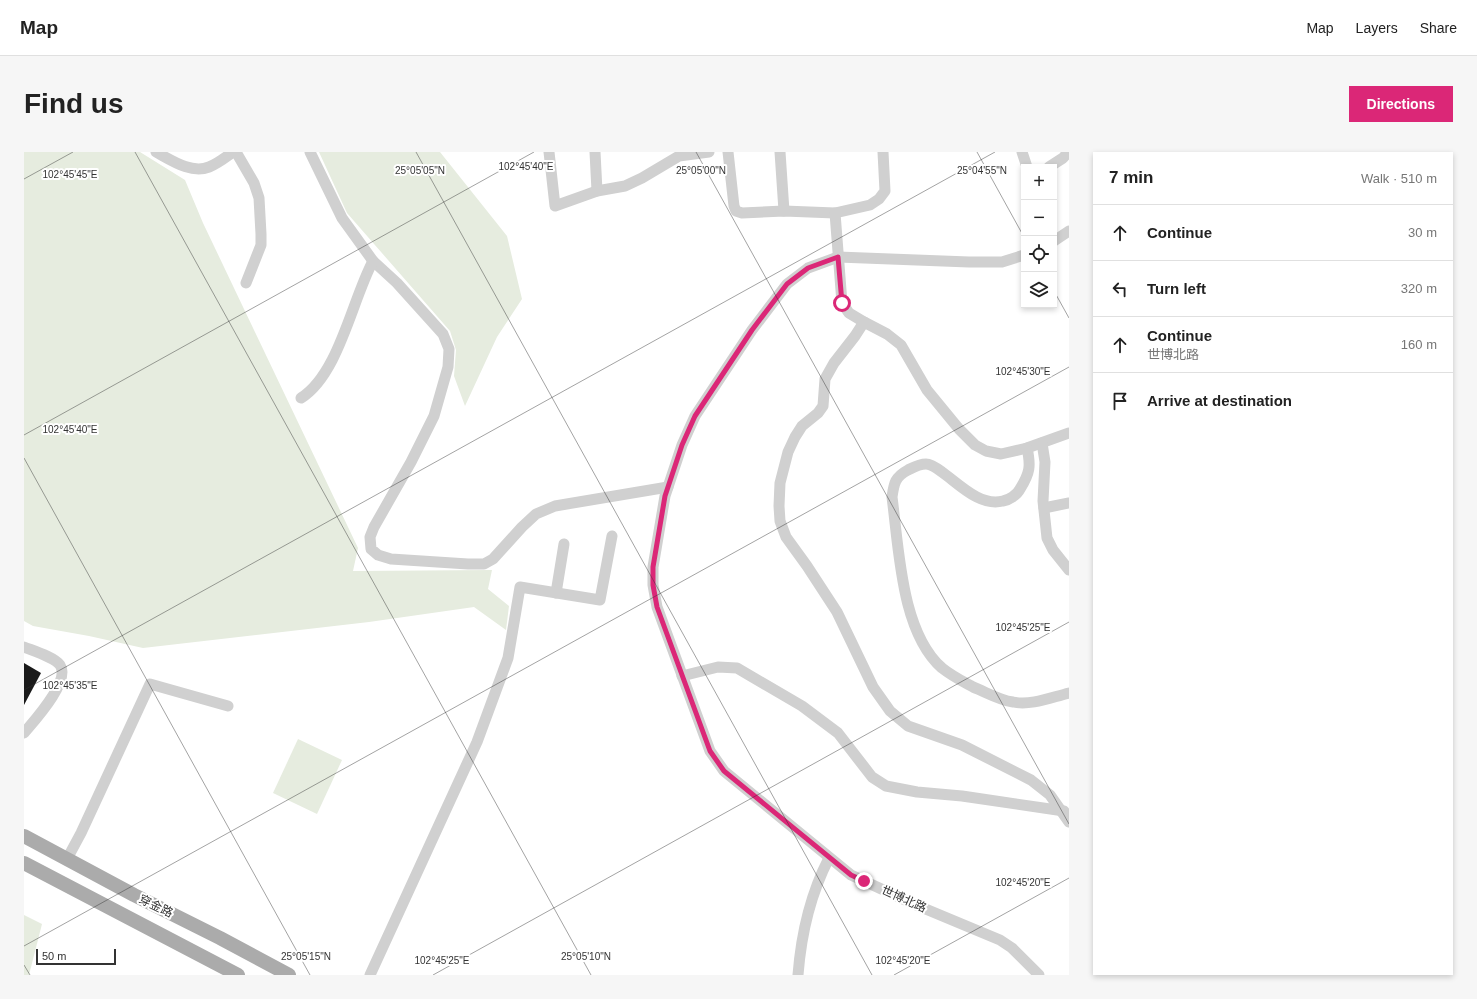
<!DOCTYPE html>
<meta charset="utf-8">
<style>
body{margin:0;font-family:Arial,"Noto Sans SC",sans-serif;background:#f6f6f6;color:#222}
.controls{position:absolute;right:12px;top:12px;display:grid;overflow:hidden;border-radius:0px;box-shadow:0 2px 6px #0003}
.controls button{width:36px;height:36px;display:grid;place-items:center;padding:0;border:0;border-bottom:1px solid #e0e0e0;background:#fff;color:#222;font:20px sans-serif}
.scale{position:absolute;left:12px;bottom:10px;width:80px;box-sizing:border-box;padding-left:4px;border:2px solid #333;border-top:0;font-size:11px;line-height:14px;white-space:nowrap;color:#333;-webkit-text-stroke:3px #fff;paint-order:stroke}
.stop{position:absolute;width:12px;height:12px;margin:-9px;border:3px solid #db2777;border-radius:50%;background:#fff}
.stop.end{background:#db2777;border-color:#fff;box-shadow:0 1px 4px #0008}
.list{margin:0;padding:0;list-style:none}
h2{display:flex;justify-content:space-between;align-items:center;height:52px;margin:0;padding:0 16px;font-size:17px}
h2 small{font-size:13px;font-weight:400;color:#767676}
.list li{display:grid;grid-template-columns:26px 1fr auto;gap:12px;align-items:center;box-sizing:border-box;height:56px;padding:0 16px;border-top:1px solid #e0e0e0}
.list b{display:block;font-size:15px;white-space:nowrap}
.list p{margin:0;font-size:13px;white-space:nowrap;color:#767676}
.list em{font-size:13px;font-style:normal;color:#767676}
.icon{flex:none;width:22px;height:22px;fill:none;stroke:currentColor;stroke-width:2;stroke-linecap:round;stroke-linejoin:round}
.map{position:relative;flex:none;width:1045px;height:823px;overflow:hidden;border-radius:0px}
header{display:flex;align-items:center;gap:24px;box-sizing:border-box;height:56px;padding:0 20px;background:#fff;border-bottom:1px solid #e0e0e0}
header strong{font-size:19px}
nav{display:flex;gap:22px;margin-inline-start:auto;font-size:14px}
.intro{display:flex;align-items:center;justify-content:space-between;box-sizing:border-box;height:96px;padding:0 24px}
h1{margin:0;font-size:28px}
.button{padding:10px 18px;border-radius:0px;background:#db2777;color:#fff;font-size:14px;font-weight:700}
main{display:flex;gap:24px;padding:0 24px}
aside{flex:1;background:#fff;border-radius:0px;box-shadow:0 2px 6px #0003}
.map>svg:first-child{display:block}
.green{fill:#e6ecdf}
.building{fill:#1a1a1a}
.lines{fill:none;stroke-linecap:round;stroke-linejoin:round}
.minor{stroke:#d0d0d0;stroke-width:11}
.major{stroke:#ababab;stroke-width:14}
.route{stroke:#db2777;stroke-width:5}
.ticks{fill:none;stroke:#333;stroke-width:1;stroke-opacity:0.45}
.labels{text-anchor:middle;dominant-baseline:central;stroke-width:4;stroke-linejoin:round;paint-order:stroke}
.street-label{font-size:12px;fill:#333;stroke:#fff}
.ticks-label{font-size:10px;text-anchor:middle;fill:#333;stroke:#fff;stroke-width:4;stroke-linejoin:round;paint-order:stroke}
</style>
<header>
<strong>Map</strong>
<nav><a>Map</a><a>Layers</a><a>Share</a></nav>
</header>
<div class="intro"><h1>Find us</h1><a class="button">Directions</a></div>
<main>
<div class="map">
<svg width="1045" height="823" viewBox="0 0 1045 823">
<rect width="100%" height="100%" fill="#fff"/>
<g class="green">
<path d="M0,0H116L161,28L179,71L334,396L329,419L468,418L464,437L485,454L482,478L450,455L345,470L119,496L65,484L9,474L0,469Z"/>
<path d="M295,0H416L483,84L498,147L473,185L441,254L430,224L432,198L426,179L323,61Z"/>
<path d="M274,587L318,608L293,662L249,641Z"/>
<path d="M0,763L18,772L5,823H0Z"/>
</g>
<path class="building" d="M0,511L17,521L0,553Z"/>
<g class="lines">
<g class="minor">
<path d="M132,0C147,8 167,22 185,15C193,12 202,5 209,0"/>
<path d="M212,0L230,31L235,46L237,82V93L222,131"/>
<path d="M286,0L318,66L349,109L373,131L419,182L425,197L424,215L410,264L387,310L350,375L346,385L347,397L354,403L367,407L444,412H460L469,407L498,375L512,362L531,354L644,335"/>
<path d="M525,0L531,54L573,39L601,34L618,26L655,4L685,0"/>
<path d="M571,0L573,39"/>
<path d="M704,0L710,54L712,59L718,61L760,59L811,61L846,53L855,47L861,39L859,0"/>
<path d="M756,0L760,59"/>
<path d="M998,0L1003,15"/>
<path d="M1025,15L1039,6L1044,0"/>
<path d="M811,61L818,151L825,161L840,170L863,182L877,193L903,238L935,277L951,293L962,299L977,302L1003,296L1045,281"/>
<path d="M1030,89L1045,79"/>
<path d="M1000,103L978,110H945L814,105L784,116L763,132L728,178L671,264L658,293L641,344L629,415V433L633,455L686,599L700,619L827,723L892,753L976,788L988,796L1015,823"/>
<path d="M840,170L831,184L810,211L801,227L799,254L794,261L778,274L771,285L764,300L756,331L755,354L756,369L762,385L783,414L813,460L849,535L866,559L884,574L938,593L1007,628L1026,643L1045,670"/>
<path d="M277,246C315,222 328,148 349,109"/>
<path d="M1018,291L1021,310L1019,349L1023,386L1029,398L1045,418"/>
<path d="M1003,296C1007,314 1006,321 996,337C993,343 985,348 979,349C956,355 935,332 918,320C914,317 907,312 902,312C895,312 890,315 884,318C871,325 870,331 868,345C875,397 877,480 918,516C928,524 938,529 949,535C962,540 975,548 989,550C1007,554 1028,545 1045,541"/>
<path d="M1020,356L1045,351"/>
<path d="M532,441L540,392"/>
<path d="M0,495C10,499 30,505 36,513C47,529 10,569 0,581"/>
<path d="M658,524L694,515L713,516L778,554L814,581L848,625L862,634L893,640L938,644L1040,659"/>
<path d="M43,707L57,681L126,532L204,554"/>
<path d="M346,823L453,590L484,506L496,435L576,448L588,384"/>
<path d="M774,823C777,784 787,741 805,706"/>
</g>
<g class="major">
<path d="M0,684L110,743L196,786L265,823"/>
<path d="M0,711L214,823"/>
</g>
</g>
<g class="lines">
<path class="route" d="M818,151L814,105L784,116L763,132L728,178L671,264L658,293L641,344L629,415V433L633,455L686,599L700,619L827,723L840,729"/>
</g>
<path class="ticks" d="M111,0L567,823M392,0L848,823M672,0L1045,672M953,0L1000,85M0,27L49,0M1030,139L1045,166M0,283L510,0M0,306L286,823M0,538L971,0M0,794L1045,215M0,813L6,823M409,823L1045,470M870,823L1045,726"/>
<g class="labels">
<g class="street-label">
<text transform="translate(880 747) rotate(24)">世博北路</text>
<text transform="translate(132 754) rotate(26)">穿金路</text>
</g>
</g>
<g class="ticks-label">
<text x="502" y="18">102°45'40"E</text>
<text x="396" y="22">25°05'05"N</text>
<text x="677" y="22">25°05'00"N</text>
<text x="958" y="22">25°04'55"N</text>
<text x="46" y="26">102°45'45"E</text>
<text x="999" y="223">102°45'30"E</text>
<text x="46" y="281">102°45'40"E</text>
<text x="999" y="479">102°45'25"E</text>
<text x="46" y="537">102°45'35"E</text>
<text x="999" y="734">102°45'20"E</text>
<text x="282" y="808">25°05'15"N</text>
<text x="562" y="808">25°05'10"N</text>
<text x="418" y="812">102°45'25"E</text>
<text x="879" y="812">102°45'20"E</text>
</g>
</svg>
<div class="controls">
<button>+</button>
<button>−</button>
<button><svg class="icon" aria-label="locate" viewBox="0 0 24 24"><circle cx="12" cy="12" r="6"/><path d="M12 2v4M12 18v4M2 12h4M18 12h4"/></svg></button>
<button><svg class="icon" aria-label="layers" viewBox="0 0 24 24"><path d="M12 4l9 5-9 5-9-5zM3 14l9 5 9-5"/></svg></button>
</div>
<div class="scale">50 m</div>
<div class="stop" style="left:818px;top:151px"></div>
<div class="stop end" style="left:840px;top:729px"></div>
</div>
<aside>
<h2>7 min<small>Walk · 510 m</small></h2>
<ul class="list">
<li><svg class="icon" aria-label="ahead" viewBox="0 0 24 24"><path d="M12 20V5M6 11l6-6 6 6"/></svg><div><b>Continue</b></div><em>30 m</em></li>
<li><svg class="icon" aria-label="left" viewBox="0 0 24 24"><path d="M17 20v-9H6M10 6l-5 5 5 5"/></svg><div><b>Turn left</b></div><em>320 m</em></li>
<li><svg class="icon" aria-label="ahead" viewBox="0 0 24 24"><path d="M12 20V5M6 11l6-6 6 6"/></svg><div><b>Continue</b><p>世博北路</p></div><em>160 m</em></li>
<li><svg class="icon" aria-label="arrive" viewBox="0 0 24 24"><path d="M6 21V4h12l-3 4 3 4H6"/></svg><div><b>Arrive at destination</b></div></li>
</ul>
</aside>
</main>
